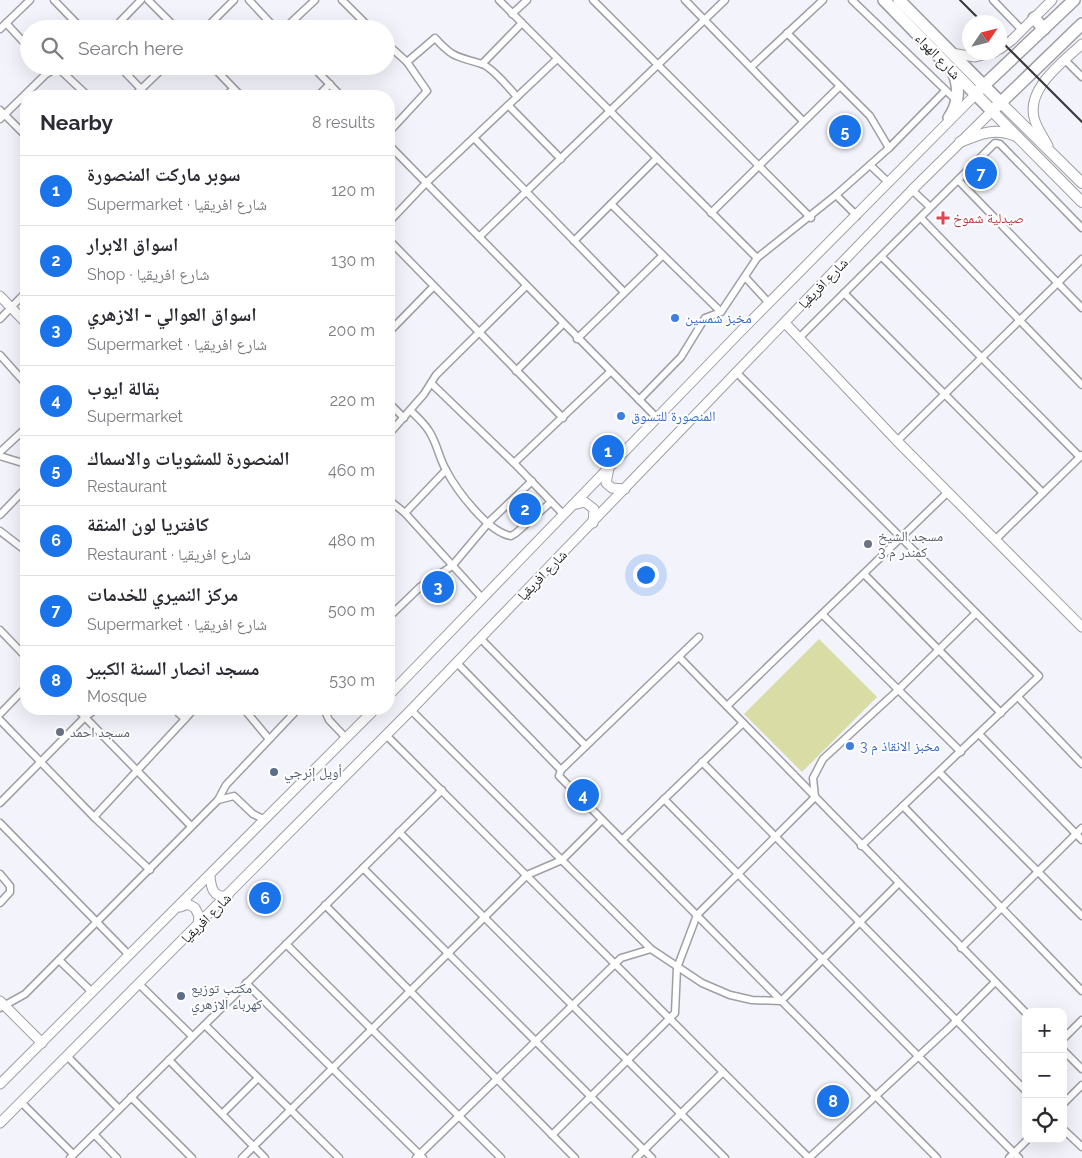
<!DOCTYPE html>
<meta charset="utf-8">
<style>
body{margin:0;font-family:Raleway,"Noto Naskh Arabic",sans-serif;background:#f2f2f3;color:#2b2b33}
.controls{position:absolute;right:15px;bottom:15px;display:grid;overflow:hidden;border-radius:10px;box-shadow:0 5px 20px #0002}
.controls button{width:45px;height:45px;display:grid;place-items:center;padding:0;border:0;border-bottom:1px solid #e1e1e2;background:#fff;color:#2b2b33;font:25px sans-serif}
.compass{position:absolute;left:962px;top:15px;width:45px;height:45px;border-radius:50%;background:#fff;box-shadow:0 5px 20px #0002;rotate:55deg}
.you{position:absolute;left:645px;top:574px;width:18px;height:18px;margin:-12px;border:4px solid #fff;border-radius:50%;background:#1a73e8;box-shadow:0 0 0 8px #1a73e833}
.badge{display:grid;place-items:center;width:32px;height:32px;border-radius:50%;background:#1a73e8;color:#fff;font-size:16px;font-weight:700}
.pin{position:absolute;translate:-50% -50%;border:2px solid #fff;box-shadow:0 1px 5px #0006}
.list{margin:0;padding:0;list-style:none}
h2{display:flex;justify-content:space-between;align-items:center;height:65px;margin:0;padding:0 20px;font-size:21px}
h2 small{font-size:16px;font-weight:400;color:#7c7c81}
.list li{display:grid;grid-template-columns:32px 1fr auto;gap:15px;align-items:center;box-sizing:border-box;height:70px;padding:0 20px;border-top:1px solid #e1e1e2}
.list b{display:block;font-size:19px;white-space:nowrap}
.list p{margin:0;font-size:16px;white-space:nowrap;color:#7c7c81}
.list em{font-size:16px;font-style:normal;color:#7c7c81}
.icon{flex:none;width:28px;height:28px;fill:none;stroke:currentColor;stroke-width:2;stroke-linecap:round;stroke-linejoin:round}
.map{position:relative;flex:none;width:1082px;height:1158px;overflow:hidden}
.search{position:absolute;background:#fff;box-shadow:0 5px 20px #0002;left:20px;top:20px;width:375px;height:55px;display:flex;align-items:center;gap:12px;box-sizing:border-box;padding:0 18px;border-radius:28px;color:#7c7c81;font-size:19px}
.panel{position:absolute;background:#fff;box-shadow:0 5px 20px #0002;left:20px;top:90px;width:375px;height:625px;border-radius:20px}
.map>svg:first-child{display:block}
.green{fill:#d9dca4}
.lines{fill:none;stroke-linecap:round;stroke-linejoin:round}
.street-casing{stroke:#9e9ea6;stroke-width:9}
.secondary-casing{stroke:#9e9ea6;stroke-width:11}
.primary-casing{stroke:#9e9ea6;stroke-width:12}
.highway-casing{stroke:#9e9ea6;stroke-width:14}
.street{stroke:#fff;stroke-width:6}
.secondary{stroke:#fff;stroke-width:9}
.primary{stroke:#fff;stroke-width:10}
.highway{stroke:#fff;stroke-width:11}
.rail{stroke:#363739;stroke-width:2}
.health-dot{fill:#e0444e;stroke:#fff;stroke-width:2}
.shop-dot{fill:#3f7fe0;stroke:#fff;stroke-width:2}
.worship-dot{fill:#6b7280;stroke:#fff;stroke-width:2}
.service-dot{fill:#5c6f8a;stroke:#fff;stroke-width:2}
.labels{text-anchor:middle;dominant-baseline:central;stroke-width:4;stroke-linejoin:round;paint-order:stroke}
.street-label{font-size:14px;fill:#1e1f21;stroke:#fff}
.health-label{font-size:14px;fill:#be3a42;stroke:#fff;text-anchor:start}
.shop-label{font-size:14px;fill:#366cbe;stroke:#fff;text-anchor:start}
.worship-label{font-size:14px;fill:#5b616d;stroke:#fff;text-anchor:start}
.service-label{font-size:14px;fill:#4e5e75;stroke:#fff;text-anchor:start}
</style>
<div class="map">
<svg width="1082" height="1158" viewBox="0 0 1082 1158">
<rect width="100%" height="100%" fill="#f3f3fb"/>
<path class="green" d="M819,639L877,697L802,772L744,714Z"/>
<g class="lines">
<defs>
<g id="street">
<path d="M54,0L82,29"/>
<path d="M148,0L177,29"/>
<path d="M249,0L276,29"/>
<path d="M342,0L371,29"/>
<path d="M499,0L757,258"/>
<path d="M593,0L811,218"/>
<path d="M685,0L803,121"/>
<path d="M852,0L957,101"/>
<path d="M993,0L1022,30"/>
<path d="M512,14L527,0"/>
<path d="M6,23L29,48"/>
<path d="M0,29L30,0"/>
<path d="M113,29L141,0"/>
<path d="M205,29L234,0"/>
<path d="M284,29L315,0"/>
<path d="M787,33L870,116L889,148"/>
<path d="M386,43L407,62L427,91L389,132"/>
<path d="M1065,60L1082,77"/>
<path d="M407,62L435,38C454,59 457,56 482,64C493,68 510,89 517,97"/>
<path d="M482,64L522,23"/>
<path d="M119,66L141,89"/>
<path d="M212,66L241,96"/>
<path d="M312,66L341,96"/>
<path d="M57,67L88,96"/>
<path d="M751,67L823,0"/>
<path d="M134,96L165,66"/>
<path d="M226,96L233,89"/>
<path d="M318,96L330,84"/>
<path d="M509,106L561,159"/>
<path d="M0,110L26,136"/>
<path d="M0,119L45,75L59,66"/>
<path d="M475,139L624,292"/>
<path d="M389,145L657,418"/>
<path d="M870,165L889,183"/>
<path d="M958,180L1082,308"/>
<path d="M912,190L930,207"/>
<path d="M836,195L857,216"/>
<path d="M611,204L721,312"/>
<path d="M711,213L840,86"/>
<path d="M921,218L1082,385"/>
<path d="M389,222L426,183L557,59"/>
<path d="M479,237L725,0"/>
<path d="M389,240L563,418"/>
<path d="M574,241L657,158"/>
<path d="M882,257L1080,457"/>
<path d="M746,278L769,303"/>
<path d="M844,293L1043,493"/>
<path d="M0,319L26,292"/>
<path d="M389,332L434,286"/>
<path d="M799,338L995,143L1000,144L1082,228"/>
<path d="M577,339L662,256"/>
<path d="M0,355L26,384"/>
<path d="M516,371L563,324"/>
<path d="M737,373L1039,676L861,846"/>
<path d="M431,383L514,463L563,514"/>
<path d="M639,400L681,357L705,318L721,312L757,258L836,195L889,148L945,91"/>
<path d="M389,403L404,418"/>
<path d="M411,411C417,417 424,423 429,431C437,443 439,458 446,470C457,491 488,532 511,536L516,533L551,502"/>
<path d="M389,434L424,394L436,375L526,286"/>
<path d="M897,441L1082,259"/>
<path d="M0,452L26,428"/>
<path d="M0,456L26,464"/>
<path d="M514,463L610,372"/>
<path d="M389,500L405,513L482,598"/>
<path d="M405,513L446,470"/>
<path d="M0,515L26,488"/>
<path d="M0,531L26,551"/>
<path d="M995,540L1082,455"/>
<path d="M864,574L1001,713"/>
<path d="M822,614L961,752"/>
<path d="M389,617L420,587L452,566L489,522L532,481"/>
<path d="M0,630L26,657"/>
<path d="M699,637L561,770L559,776L937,1158"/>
<path d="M480,638L586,746"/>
<path d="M679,657L1026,1013"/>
<path d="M457,663L561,770"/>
<path d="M1018,697L1082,764"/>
<path d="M727,706L948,492"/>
<path d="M77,709L191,826"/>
<path d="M174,709L185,719L194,709"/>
<path d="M244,709L269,739"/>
<path d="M324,709L329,720L346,738"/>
<path d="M411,710L651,949L702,983L730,995L752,1000L781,1001L898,884"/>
<path d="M0,714L26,687"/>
<path d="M0,720L94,817L150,870"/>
<path d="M979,734L1082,840"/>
<path d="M386,735L809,1158"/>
<path d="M702,762L1026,1091"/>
<path d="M939,772L1082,916"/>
<path d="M664,799L1019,1158"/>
<path d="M218,800L234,796L253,814L265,820"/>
<path d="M0,803L85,717L96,709"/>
<path d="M903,806L1082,991"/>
<path d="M94,817L185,719"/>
<path d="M0,823L129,955"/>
<path d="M399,832L725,1158"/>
<path d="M622,840L743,723"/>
<path d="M363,868L652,1158"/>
<path d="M0,874L10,886V892L0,903"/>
<path d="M325,905L575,1158"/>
<path d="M286,944L501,1158"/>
<path d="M961,948L1082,828"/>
<path d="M59,960L92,992"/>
<path d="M246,983L423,1158"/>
<path d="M139,984L192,1036"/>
<path d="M0,1008L25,994L218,800L226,785L298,709"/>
<path d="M205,1025L339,1158"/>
<path d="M1063,1039L1082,1020"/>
<path d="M1063,1050L1082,1069"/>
<path d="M67,1056L119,1109"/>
<path d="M169,1060L265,1158"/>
<path d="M131,1097L192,1158"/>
<path d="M21,1102L73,1154"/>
<path d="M1063,1104L1082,1085"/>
<path d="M222,1114L258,1078"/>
<path d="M1063,1129L1082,1147"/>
<path d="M94,1134L117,1158"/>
<path d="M552,1135L675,1013L677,968L697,915L815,797L813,778L823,759L898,690L976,613"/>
<path d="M70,1158L442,790"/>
<path d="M242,1158L527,875L562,860L602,820"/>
<path d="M416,1158L621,958L651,949"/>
<path d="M636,1158L723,1072"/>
<path d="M809,1158L950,1027L995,982"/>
<path d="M1009,1158L1028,1139"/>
</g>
<g id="secondary">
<path d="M1000,49L1012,40L1052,0"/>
<path d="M951,53L975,57L995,52"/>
<path d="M1048,146C1044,138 1038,130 1035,121C1024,90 1062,63 1082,44"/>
<path d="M0,296L26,323"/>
<path d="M785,323L897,441L1082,627"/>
<path d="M609,468L606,483L612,488L625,489"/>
<path d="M573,505L585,502L594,509L593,523"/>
<path d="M389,695L740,332L975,95"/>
<path d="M210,876C211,888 213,898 228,896"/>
<path d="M180,907L188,904L195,908L199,916L198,925"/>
<path d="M0,1001L42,1043"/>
<path d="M0,1084L375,709"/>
<path d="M0,1123L411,710L912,190L992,111"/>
</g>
<g id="primary">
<path d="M1001,103L1082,183"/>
<path d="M992,111L1082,202"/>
<path d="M960,142C979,134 995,127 1016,136"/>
</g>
<g id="highway">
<path d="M884,0L992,111L1082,24"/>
<path d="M899,0L1001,103"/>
<path d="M1034,18L1044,29"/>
<path d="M979,90L1074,0"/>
<path d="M949,118C958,105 960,89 954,74"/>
</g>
</defs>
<use href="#street" class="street-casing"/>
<use href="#secondary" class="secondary-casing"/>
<use href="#primary" class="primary-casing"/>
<use href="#highway" class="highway-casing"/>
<use href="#street" class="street"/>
<use href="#secondary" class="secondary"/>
<use href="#primary" class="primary"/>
<use href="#highway" class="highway"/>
<g class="rail">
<path d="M960,0L982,22"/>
<path d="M1000,40L1082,122"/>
</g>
</g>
<path class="health-dot" d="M940.5 210.5h5v5h5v5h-5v5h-5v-5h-5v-5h5z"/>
<g class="shop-dot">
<circle cx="675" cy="318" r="5"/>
<circle cx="621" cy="416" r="5"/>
<circle cx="850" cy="746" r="5"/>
</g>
<g class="worship-dot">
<circle cx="868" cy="544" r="5"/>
<circle cx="60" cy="732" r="5"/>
</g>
<g class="service-dot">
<circle cx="274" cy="772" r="5"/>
<circle cx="181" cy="996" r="5"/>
</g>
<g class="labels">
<g class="street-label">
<text transform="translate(938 56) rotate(46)">شارع الهواء</text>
<text transform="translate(823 283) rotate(-46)">شارع افريقيا</text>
<text transform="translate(542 575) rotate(-46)">شارع افريقيا</text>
<text transform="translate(206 918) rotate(-45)">شارع افريقيا</text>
</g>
<g class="health-label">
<text x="953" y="218">صيدلية شموخ</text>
</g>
<g class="shop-label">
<text x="685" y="318">مخبز شمسين</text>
<text x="631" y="416">المنصورة للتسوق</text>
<text x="860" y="746">مخبز الانقاذ م 3</text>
</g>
<g class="worship-label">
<text x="878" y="536">مسجد الشيخ<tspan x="878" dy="16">كمندر م 3</tspan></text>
<text x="70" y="732">مسجد احمد</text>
</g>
<g class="service-label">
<text x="284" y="772">أويل إنرجي</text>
<text x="191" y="988">مكتب توزيع<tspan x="191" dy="16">كهرباء الازهري</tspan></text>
</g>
</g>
</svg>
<div class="controls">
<button>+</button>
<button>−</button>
<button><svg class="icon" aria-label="locate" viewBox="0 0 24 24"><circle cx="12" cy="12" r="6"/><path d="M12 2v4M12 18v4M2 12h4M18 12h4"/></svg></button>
</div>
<svg class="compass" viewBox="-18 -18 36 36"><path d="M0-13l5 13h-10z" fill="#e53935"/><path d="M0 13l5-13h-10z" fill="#7c7c81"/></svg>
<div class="you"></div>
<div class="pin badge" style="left:608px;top:451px">1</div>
<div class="pin badge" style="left:525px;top:509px">2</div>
<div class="pin badge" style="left:438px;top:587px">3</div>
<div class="pin badge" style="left:583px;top:795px">4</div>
<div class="pin badge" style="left:845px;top:131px">5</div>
<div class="pin badge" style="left:265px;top:898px">6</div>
<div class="pin badge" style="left:981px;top:173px">7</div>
<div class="pin badge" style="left:833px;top:1101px">8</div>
<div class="search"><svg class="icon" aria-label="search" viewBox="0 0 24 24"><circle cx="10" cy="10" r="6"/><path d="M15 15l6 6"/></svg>Search here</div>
<section class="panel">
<h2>Nearby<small>8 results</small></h2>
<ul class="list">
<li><span class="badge">1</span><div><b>سوبر ماركت المنصورة</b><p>Supermarket · شارع افريقيا</p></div><em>120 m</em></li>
<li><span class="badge">2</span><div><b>اسواق الابرار</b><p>Shop · شارع افريقيا</p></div><em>130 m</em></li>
<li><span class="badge">3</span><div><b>اسواق العوالي - الازهري</b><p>Supermarket · شارع افريقيا</p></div><em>200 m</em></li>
<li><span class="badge">4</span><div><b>بقالة ايوب</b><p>Supermarket</p></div><em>220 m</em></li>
<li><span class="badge">5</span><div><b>المنصورة للمشويات والاسماك</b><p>Restaurant</p></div><em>460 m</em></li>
<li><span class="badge">6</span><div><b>كافتريا لون المنقة</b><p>Restaurant · شارع افريقيا</p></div><em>480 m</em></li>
<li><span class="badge">7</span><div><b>مركز النميري للخدمات</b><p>Supermarket · شارع افريقيا</p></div><em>500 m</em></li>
<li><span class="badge">8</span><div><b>مسجد انصار السنة الكبير</b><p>Mosque</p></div><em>530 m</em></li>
</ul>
</section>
</div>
